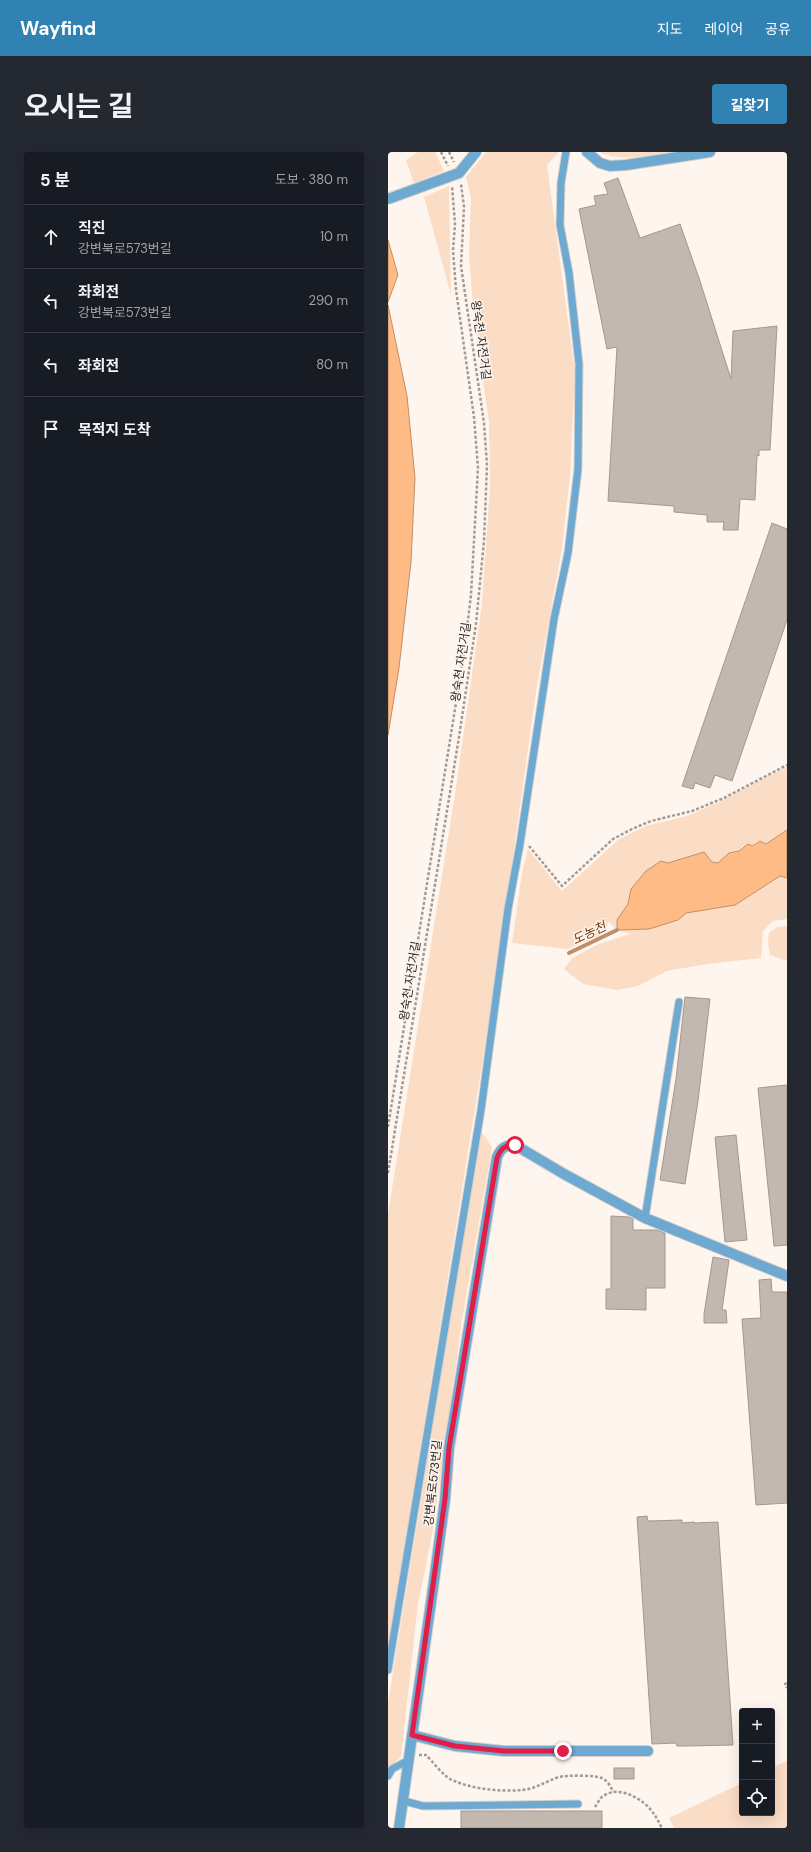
<!DOCTYPE html>
<html lang="ko">
<meta charset="utf-8">
<style>
body{margin:0;font-family:"DM Sans","Noto Sans KR",sans-serif;background:#242831;color:#f1f3f6}
.controls{position:absolute;right:12px;bottom:12px;display:grid;overflow:hidden;border-radius:4px;box-shadow:0 4px 16px #0002}
.controls button{width:36px;height:36px;display:grid;place-items:center;padding:0;border:0;border-bottom:1px solid #363941;background:#171b24;color:#f1f3f6;font:20px sans-serif}
.stop{position:absolute;width:12px;height:12px;margin:-9px;border:3px solid #e11d48;border-radius:50%;background:#fff}
.stop.end{background:#e11d48;border-color:#fff;box-shadow:0 1px 4px #0008}
.list{margin:0;padding:0;list-style:none}
h2{display:flex;justify-content:space-between;align-items:center;height:52px;margin:0;padding:0 16px;font-size:17px}
h2 small{font-size:13px;font-weight:400;color:#9ea1a6}
.list li{display:grid;grid-template-columns:26px 1fr auto;gap:12px;align-items:center;box-sizing:border-box;height:64px;padding:0 16px;border-top:1px solid #363941}
.list b{display:block;font-size:15px;white-space:nowrap}
.list p{margin:0;font-size:13px;white-space:nowrap;color:#9ea1a6}
.list em{font-size:13px;font-style:normal;color:#9ea1a6}
.icon{flex:none;width:22px;height:22px;fill:none;stroke:currentColor;stroke-width:2;stroke-linecap:round;stroke-linejoin:round}
.map{position:relative;flex:none;width:399px;height:1676px;overflow:hidden;border-radius:4px}
header{display:flex;align-items:center;gap:24px;box-sizing:border-box;height:56px;padding:0 20px;background:#2f82b2;color:#fff}
header strong{font-size:19px}
nav{display:flex;gap:22px;margin-inline-start:auto;font-size:14px}
.intro{display:flex;align-items:center;justify-content:space-between;box-sizing:border-box;height:96px;padding:0 24px}
h1{margin:0;font-size:28px}
.button{padding:10px 18px;border-radius:4px;background:#2f82b2;color:#fff;font-size:14px;font-weight:700}
main{display:flex;gap:24px;padding:0 24px}
aside{flex:1;background:#171b24;border-radius:4px;box-shadow:0 4px 16px #0002}
.map>svg:first-child{display:block}
.green{fill:#fbdcc5}
.water{fill:#febb86;stroke:#bf8f69}
.lines{fill:none;stroke-linecap:round;stroke-linejoin:round}
.stream{stroke:#bf8f69;stroke-width:4}
.building{fill:#c2b8b0;stroke:#a39890}
.lane-casing{stroke:#d8d0cb;stroke-width:9}
.street-casing{stroke:#d8d0cb;stroke-width:12}
.path{stroke:#a19a95;stroke-width:2.5;stroke-dasharray:3 2;stroke-linecap:butt}
.lane{stroke:#6da9d1;stroke-width:7}
.street{stroke:#6da9d1;stroke-width:10}
.street-bridge-casing{stroke:#d8d0cb;stroke-width:12;stroke-linecap:butt}
.street-bridge{stroke:#6da9d1;stroke-width:10}
.route{stroke:#e11d48;stroke-width:5}
.labels{text-anchor:middle;dominant-baseline:central;stroke-width:3;stroke-linejoin:round;paint-order:stroke}
.street-label{font-size:12px;fill:#2c2825;stroke:#fef5ef}
.water-label{font-size:13px;font-style:italic;fill:#75400a;stroke:#fef5ef}
</style>
<header>
<strong>Wayfind</strong>
<nav><a>지도</a><a>레이어</a><a>공유</a></nav>
</header>
<div class="intro"><h1>오시는 길</h1><a class="button">길찾기</a></div>
<main>
<aside>
<h2>5 분<small>도보 · 380 m</small></h2>
<ul class="list">
<li><svg class="icon" aria-label="ahead" viewBox="0 0 24 24"><path d="M12 20V5M6 11l6-6 6 6"/></svg><div><b>직진</b><p>강변북로573번길</p></div><em>10 m</em></li>
<li><svg class="icon" aria-label="left" viewBox="0 0 24 24"><path d="M17 20v-9H6M10 6l-5 5 5 5"/></svg><div><b>좌회전</b><p>강변북로573번길</p></div><em>290 m</em></li>
<li><svg class="icon" aria-label="left" viewBox="0 0 24 24"><path d="M17 20v-9H6M10 6l-5 5 5 5"/></svg><div><b>좌회전</b></div><em>80 m</em></li>
<li><svg class="icon" aria-label="arrive" viewBox="0 0 24 24"><path d="M6 21V4h12l-3 4 3 4H6"/></svg><div><b>목적지 도착</b></div></li>
</ul>
</aside>
<div class="map">
<svg width="399" height="1676" viewBox="0 0 399 1676">
<rect width="100%" height="100%" fill="#fef5ef"/>
<g class="green">
<path d="M30,0H47L56,19L26,31L18,8Z"/>
<path d="M98,0H171L159,13L187,220L182,324L174,396L148,540L109,819L0,1499V1062L67,642L94,452L102,334L101,271L86,164L81,104L83,46L78,25Z"/>
<path d="M212,0H281C263,4 227,10 212,0Z"/>
<path d="M61,34L63,143L36,45Z"/>
<path d="M399,615V678L378,692L369,689L364,694L354,695L351,699L341,701L330,711L324,710L316,700L280,711L243,737L240,752L229,768V778L290,768L298,761L347,753L392,724L399,726V767L385,769L375,779L373,806L319,812L279,819L250,834L229,838L195,832L176,817L184,806L211,792L242,782L229,778L220,769L217,781L180,797L124,791L134,721L140,697L174,739L231,687L258,674L299,664L331,650Z"/>
<path d="M399,774V809L382,803L380,790L381,781L389,775Z"/>
<path d="M93,979L104,995L74,1168L45,1378L30,1452L13,1605L0,1616V1551Z"/>
<path d="M399,1609V1676H286L281,1666L354,1631V1661H384V1616Z"/>
</g>
<g class="water">
<path d="M0,88L10,123L0,150Z"/>
<path d="M0,153L19,244L27,326L23,410L11,516L0,583Z"/>
<path d="M399,678V726L392,724L347,753L298,761L290,768L261,777L229,778V768L240,752L243,737L258,719L273,709L280,711L316,700L324,710L330,711L341,701L351,699L360,692L364,694L372,689L378,692Z"/>
</g>
<g class="lines">
<path class="stream" d="M181,801L229,778"/>
</g>
<g class="building">
<path d="M230,26L252,86L292,72L311,126L343,227L345,179L389,174L382,298H371V304L369,303L367,348L352,347L350,378H335L336,370H319V363L286,360V354L220,349L229,195L219,197L191,57L208,53L206,44L220,42L216,31Z"/>
<path d="M384,371L399,377V468L344,629L327,623L322,636L307,631L305,637L294,634Z"/>
<path d="M297,845L322,847L310,949L297,1032L272,1028L288,927Z"/>
<path d="M399,933V1093L386,1094L370,936Z"/>
<path d="M348,983L359,1088L337,1090L327,985Z"/>
<path d="M223,1064L241,1065L245,1067V1078H270L277,1081V1136H258V1158L218,1157V1137H223Z"/>
<path d="M325,1105L341,1108L334,1158H338L339,1171H316V1162Z"/>
<path d="M383,1127L384,1140H399V1351L368,1353L354,1167L373,1166L371,1128Z"/>
<path d="M259,1364L260,1369L294,1368V1371L306,1370V1371L330,1370L345,1593L300,1594H289L288,1591L264,1592L249,1365Z"/>
<rect x="226" y="1616" width="20" height="11"/>
<rect x="73" y="1659" width="141" height="17"/>
</g>
<g class="lines">
<defs>
<g id="lane">
<path d="M257,1066L291,850"/>
<path d="M0,1518L93,958L120,757L132,692L166,467L180,401L190,317L191,212L181,121L172,73L173,31L178,0"/>
<path d="M0,1624L4,1617L21,1608"/>
<path d="M16,1649L35,1654L190,1652"/>
</g>
<g id="street">
<path d="M199,0L212,11L222,14L238,13L322,0"/>
<path d="M71,21L88,0"/>
<path d="M24,1583L67,1594L116,1599H260"/>
<path d="M11,1676L46,1429L57,1347L61,1296L109,1005C113,996 117,993 127,993L176,1022L257,1066L399,1124"/>
</g>
</defs>
<use href="#lane" class="lane-casing"/>
<use href="#street" class="street-casing"/>
<g class="path">
<path d="M53,0L60,14"/>
<path d="M61,0L66,10"/>
<path d="M141,694L174,734L225,687L244,677L263,669L304,659L336,646L399,613"/>
<path d="M0,975L76,501L83,443L90,316L86,265L68,138L65,98L67,72L64,34"/>
<path d="M0,1021L71,585L88,472L96,389L99,313L96,271L73,114L76,55L73,32"/>
<path d="M399,1531L397,1532L399,1536"/>
<path d="M31,1603H38C44,1609 55,1623 62,1627C82,1637 112,1640 134,1638C148,1637 158,1629 171,1625C180,1623 205,1623 214,1626C220,1629 223,1635 225,1640"/>
<path d="M207,1655C210,1651 212,1645 217,1643C233,1633 258,1649 266,1662C269,1666 271,1671 274,1676"/>
</g>
<use href="#lane" class="lane"/>
<use href="#street" class="street"/>
<defs>
<path id="street-bridge" d="M0,47L71,21"/>
</defs>
<use href="#street-bridge" class="street-bridge-casing"/>
<use href="#street-bridge" class="street-bridge"/>
</g>
<g class="lines">
<path class="route" d="M127,993C117,993 113,996 109,1006L61,1296L57,1347L24,1583L67,1594L116,1599H175"/>
</g>
<g class="labels">
<g class="street-label">
<text transform="translate(93 188) rotate(82)">왕숙천 자전거길</text>
<text transform="translate(73 510) rotate(-82)">왕숙천 자전거길</text>
<text transform="translate(22 829) rotate(-81)">왕숙천 자전거길</text>
<text transform="translate(45 1331) rotate(-84)">강변북로573번길</text>
</g>
<g class="water-label">
<text transform="translate(201 781) rotate(-25)">도농천</text>
</g>
</g>
</svg>
<div class="controls">
<button>+</button>
<button>−</button>
<button><svg class="icon" aria-label="locate" viewBox="0 0 24 24"><circle cx="12" cy="12" r="6"/><path d="M12 2v4M12 18v4M2 12h4M18 12h4"/></svg></button>
</div>
<div class="stop" style="left:127px;top:993px"></div>
<div class="stop end" style="left:175px;top:1599px"></div>
</div>
</main>
